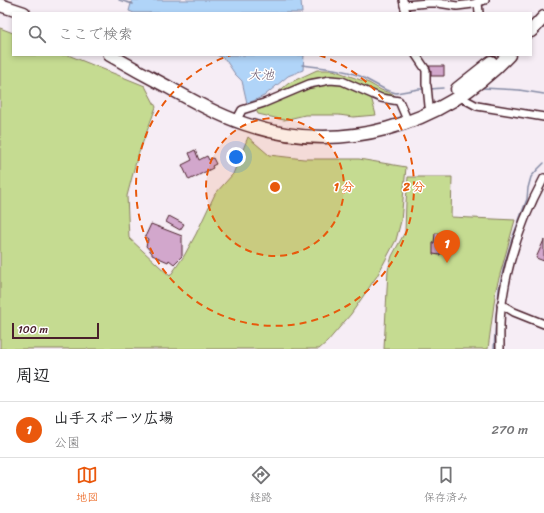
<!DOCTYPE html>
<html lang="ja">
<meta charset="utf-8">
<style>
body{margin:0;font-family:Sriracha,"Klee One",sans-serif;background:#f6f6f6;color:#202124}
.scale{position:absolute;left:12px;bottom:10px;width:87px;box-sizing:border-box;padding-left:4px;border:2px solid #4a1f2b;border-top:0;font-size:11px;line-height:14px;white-space:nowrap;color:#4a1f2b;-webkit-text-stroke:3px #fff;paint-order:stroke}
.you{position:absolute;left:236px;top:157px;width:14px;height:14px;margin:-10px;border:3px solid #fff;border-radius:50%;background:#1a73e8;box-shadow:0 0 0 6px #1a73e833}
.badge{display:grid;place-items:center;width:26px;height:26px;border-radius:50%;background:#ea580c;color:#fff;font-size:13px;font-weight:700}
.pin{position:absolute;translate:-50% -33px;filter:drop-shadow(0 1px 2px #0008)}
.pin::after{content:'';position:absolute;top:21px;width:14px;height:12px;background:inherit;clip-path:polygon(0 0,100% 0,50% 100%)}
.list{margin:0;padding:0;list-style:none}
h2{display:flex;justify-content:space-between;align-items:center;height:52px;margin:0;padding:0 16px;font-size:17px}
h2 small{font-size:13px;font-weight:400;color:#757577}
.list li{display:grid;grid-template-columns:26px 1fr auto;gap:12px;align-items:center;box-sizing:border-box;height:56px;padding:0 16px;border-top:1px solid #e0e0e0}
.list b{display:block;font-size:15px;white-space:nowrap}
.list p{margin:0;font-size:13px;white-space:nowrap;color:#757577}
.list em{font-size:13px;font-style:normal;color:#757577}
.icon{flex:none;width:22px;height:22px;fill:none;stroke:currentColor;stroke-width:2;stroke-linecap:round;stroke-linejoin:round}
.map{position:relative;flex:none;width:544px;height:349px;overflow:hidden}
.search{position:absolute;background:#fff;box-shadow:0 2px 6px #0003;left:12px;right:12px;top:12px;height:44px;display:flex;align-items:center;gap:10px;box-sizing:border-box;padding:0 14px;border-radius:0px;color:#757577;font-size:15px}
.sheet{height:108px;background:#fff}
nav{display:flex;justify-content:space-around;align-items:center;box-sizing:border-box;height:56px;border-top:1px solid #e0e0e0;background:#fff;font-size:11px;color:#757577}
nav a{display:grid;justify-items:center;gap:2px}
nav .on{color:#ea580c}
.map>svg:first-child{display:block}
.green{fill:#c5db91;stroke:#887d5e}
.water{fill:#b0d4f8;stroke:#878ca6}
.lines{fill:none;stroke-linecap:round;stroke-linejoin:round}
.stream{stroke:#878ca6;stroke-width:1.5}
.building{fill:#d2a7cc;stroke:#4a1f2b}
.minor-casing{stroke:#4a1f2b;stroke-width:10}
.trunk-casing{stroke:#4a1f2b;stroke-width:15}
.minor{stroke:#fff;stroke-width:7}
.trunk{stroke:#fff;stroke-width:12}
.ring{fill:none;stroke:#e8590c;stroke-width:2;stroke-dasharray:7 5}
.labels{text-anchor:middle;dominant-baseline:central;stroke-width:3;stroke-linejoin:round;paint-order:stroke}
.water-label{font-size:13px;font-style:italic;fill:#695568;stroke:#fff}
.centre{fill:#e8590c;stroke:#fff;stroke-width:2}
.ring-label{font-size:12px;text-anchor:middle;font-weight:bold;fill:#e8590c;stroke:#fff;stroke-width:3;stroke-linejoin:round;paint-order:stroke}
</style>
<div class="map">
<svg width="544" height="349" viewBox="0 0 544 349">
<rect width="100%" height="100%" fill="#f6edf5"/>
<filter id="ink" filterUnits="userSpaceOnUse"><feTurbulence type="fractalNoise" baseFrequency=".025" numOctaves="2"/><feDisplacementMap in="SourceGraphic" scale="8" xChannelSelector="R" yChannelSelector="G"/><feConvolveMatrix kernelMatrix="1 2 1 2 8 2 1 2 1" color-interpolation-filters="sRGB"/></filter>
<g filter="url(#ink)">
<g class="green">
<path d="M0,28L13,33V55H68L145,86L156,107L137,158L127,196L129,238L170,276L184,256L196,234L215,194L233,174L248,137L269,155L304,159H359L406,167L401,221L396,240L377,276L351,314L327,342L319,349H0Z"/>
<path d="M317,70H333L369,83L381,90L393,94L395,96L385,95L328,77L312,79L298,84L284,90L278,92L289,83Z"/>
<path d="M329,83L342,84L371,97L376,115L353,117L339,115H305L284,120L258,114L256,110L315,85Z"/>
<path d="M408,177H452L451,217L515,220L496,289L488,349H384L388,270L392,256L405,232L406,202Z"/>
</g>
<g class="water">
<path d="M132,0H301L302,13H134L129,11Z"/>
<path d="M217,55H304L303,70L288,76L264,96L253,101L247,103L242,81L235,74L225,59Z"/>
</g>
<g class="lines">
<g class="stream">
<path d="M119,0L133,4"/>
<path d="M302,65L334,69L348,72L360,76L386,90L396,93L419,89H425"/>
<path d="M483,88L519,90L544,94"/>
<path d="M430,89L443,88"/>
<path d="M494,349L497,306L498,303L499,289L504,266L512,239L527,199L528,188L531,177L538,169L544,163"/>
</g>
</g>
<g class="building">
<path d="M429,66H444V76H431V70Z"/>
<path d="M195,150L199,160L207,156L209,160L213,158L216,164L212,166L213,168L189,180L182,165L192,160L189,153Z"/>
<path d="M169,216L184,224L180,230L166,222Z"/>
<path d="M151,224L182,236V256L174,264L169,260L168,262L152,255V253L146,246L148,239L145,237Z"/>
<path d="M435,233L446,234L445,254L440,253V255L433,254V243H434Z"/>
<path d="M544,240V261L536,258Z"/>
</g>
<g class="lines">
<defs>
<g id="minor">
<path d="M403,0L406,13"/>
<path d="M478,2L479,13"/>
<path d="M404,5L428,3H438L457,6L473,4L485,0"/>
<path d="M416,55L426,70V85L427,86L429,106L431,112"/>
<path d="M459,94L464,99L477,106L544,117"/>
<path d="M236,121L242,110L264,103L309,84L330,80L342,81L381,98L399,101L408,122"/>
<path d="M501,304L514,312L544,324"/>
<path d="M500,349C500,334 499,318 502,303C508,259 523,217 544,178"/>
</g>
<g id="trunk">
<path d="M0,5L24,13"/>
<path d="M531,31L544,17"/>
<path d="M110,55C129,66 149,77 168,87C193,101 218,115 245,124C341,156 440,127 509,55"/>
<path d="M457,89L491,62"/>
</g>
</defs>
<use href="#minor" class="minor-casing"/>
<use href="#trunk" class="trunk-casing"/>
<use href="#minor" class="minor"/>
<use href="#trunk" class="trunk"/>
</g>
</g>
<circle cx="275" cy="187" r="69" fill="#e8590c" fill-opacity=".12"/>
<g class="ring">
<circle cx="275" cy="187" r="69"/>
<path d="M319 55A139 139 0 1 1 231 55"/>
</g>
<g class="labels">
<g class="water-label">
<text x="261" y="74">大池</text>
</g>
</g>
<circle cx="275" cy="187" r="6" class="centre"/>
<g class="ring-label">
<text x="344" y="191">1 分</text>
<text x="414" y="191">2 分</text>
</g>
</svg>
<div class="scale">100 m</div>
<div class="you"></div>
<div class="pin badge" style="left:447px;top:263px">1</div>
<div class="search"><svg class="icon" aria-label="search" viewBox="0 0 24 24"><circle cx="10" cy="10" r="6"/><path d="M15 15l6 6"/></svg>ここで検索</div>
</div>
<section class="sheet">
<h2>周辺<small></small></h2>
<ul class="list">
<li><span class="badge">1</span><div><b>山手スポーツ広場</b><p>公園</p></div><em>270 m</em></li>
</ul>
</section>
<nav>
<a class="on"><svg class="icon" aria-label="map" viewBox="0 0 24 24"><path d="M3 6l6-2 6 2 6-2v14l-6 2-6-2-6 2zM9 4v14M15 6v14"/></svg>地図</a>
<a><svg class="icon" aria-label="directions" viewBox="0 0 24 24"><path d="M12 3l9 9-9 9-9-9zM9 14v-3h6M13 9l2 2-2 2"/></svg>経路</a>
<a><svg class="icon" aria-label="saved" viewBox="0 0 24 24"><path d="M7 4h10v16l-5-4-5 4z"/></svg>保存済み</a>
</nav>
